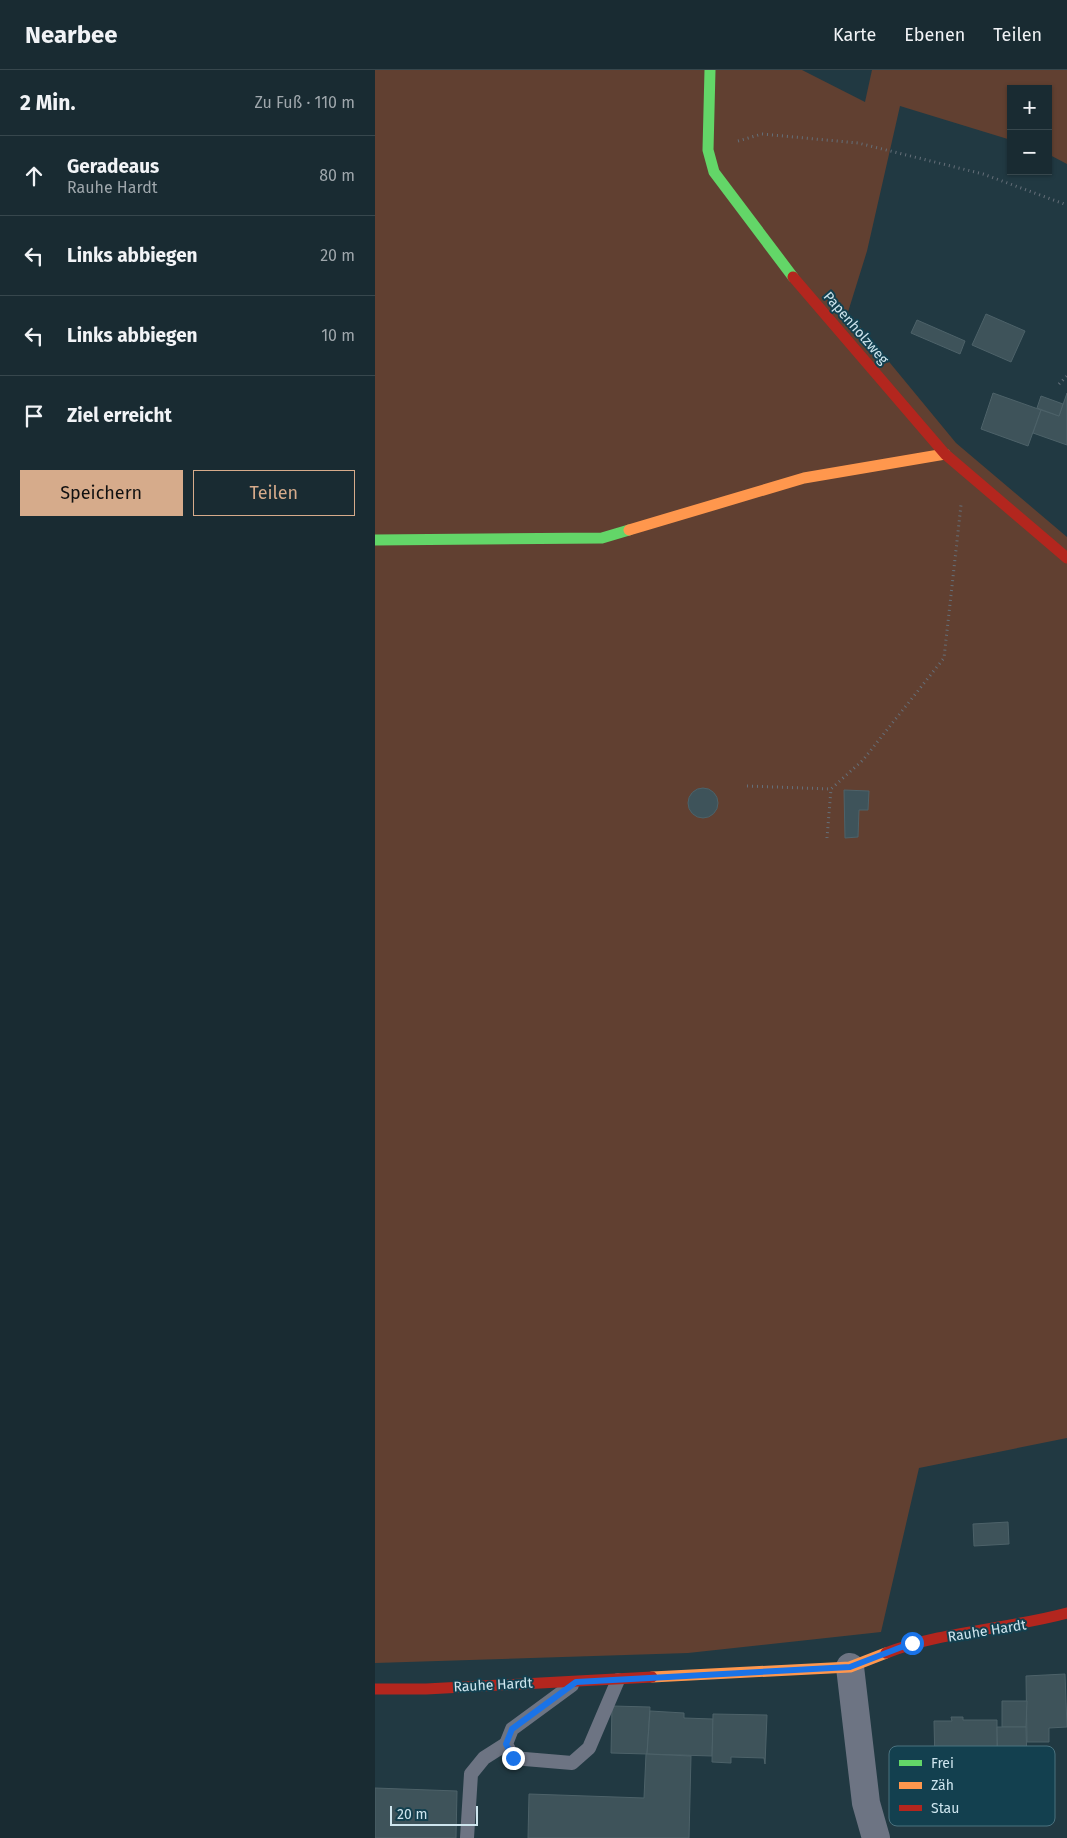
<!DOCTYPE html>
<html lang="de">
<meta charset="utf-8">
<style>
body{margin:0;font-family:"Fira Sans",sans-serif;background:#26373e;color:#f1f3f6}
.controls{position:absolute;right:15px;top:15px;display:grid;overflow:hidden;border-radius:0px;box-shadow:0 1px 4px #0004}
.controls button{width:45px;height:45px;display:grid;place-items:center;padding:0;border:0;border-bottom:1px solid #37474d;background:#192b32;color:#f1f3f6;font:25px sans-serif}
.scale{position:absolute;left:15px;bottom:12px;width:88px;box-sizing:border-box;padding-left:5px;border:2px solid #cee5ee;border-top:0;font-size:14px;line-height:18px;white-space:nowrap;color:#cee5ee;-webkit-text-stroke:4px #13404f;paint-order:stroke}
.stop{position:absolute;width:15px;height:15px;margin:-11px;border:4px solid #1a73e8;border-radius:50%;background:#fff}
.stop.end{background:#1a73e8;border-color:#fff;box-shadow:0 1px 5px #0008}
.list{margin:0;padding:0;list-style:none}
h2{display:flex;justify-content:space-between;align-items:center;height:65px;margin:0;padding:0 20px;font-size:21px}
h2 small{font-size:16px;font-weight:400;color:#9fa7ac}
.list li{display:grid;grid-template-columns:32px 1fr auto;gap:15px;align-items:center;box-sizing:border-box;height:80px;padding:0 20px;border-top:1px solid #37474d}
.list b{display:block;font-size:19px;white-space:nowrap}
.list p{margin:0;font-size:16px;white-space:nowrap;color:#9fa7ac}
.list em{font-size:16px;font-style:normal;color:#9fa7ac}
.actions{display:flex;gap:10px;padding:15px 20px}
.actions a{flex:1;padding:11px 0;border:1px solid #d6ab8b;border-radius:0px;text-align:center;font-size:18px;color:#d6ab8b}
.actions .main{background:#d6ab8b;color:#111}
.icon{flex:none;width:28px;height:28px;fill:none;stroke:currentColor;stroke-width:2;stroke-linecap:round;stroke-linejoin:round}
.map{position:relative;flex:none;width:692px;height:1768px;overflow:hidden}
header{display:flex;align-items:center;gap:30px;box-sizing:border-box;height:70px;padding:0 25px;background:#192b32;border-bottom:1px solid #37474d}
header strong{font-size:24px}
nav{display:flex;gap:28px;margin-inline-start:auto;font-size:18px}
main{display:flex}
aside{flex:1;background:#192b32}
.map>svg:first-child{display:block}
.green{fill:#614031}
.building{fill:#3e535a;stroke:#4d6269}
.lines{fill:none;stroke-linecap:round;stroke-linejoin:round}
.path{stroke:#656f79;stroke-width:3;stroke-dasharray:1 4;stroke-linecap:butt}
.lane{stroke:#6d7483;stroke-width:14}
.street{stroke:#6d7483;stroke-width:28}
.fast{stroke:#63d668;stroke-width:11}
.slow{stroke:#ff974d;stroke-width:11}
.jam{stroke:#b3261e;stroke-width:11}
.route{stroke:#1a73e8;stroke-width:6}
.labels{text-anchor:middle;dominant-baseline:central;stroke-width:4;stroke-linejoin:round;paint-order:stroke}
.street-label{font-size:14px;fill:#cee5ee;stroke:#13404f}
.key{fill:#13404f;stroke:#4b727f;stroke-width:1}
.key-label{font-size:14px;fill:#cee5ee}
</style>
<header>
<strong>Nearbee</strong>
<nav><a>Karte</a><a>Ebenen</a><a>Teilen</a></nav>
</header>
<main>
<aside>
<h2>2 Min.<small>Zu Fuß · 110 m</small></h2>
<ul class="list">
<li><svg class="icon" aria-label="ahead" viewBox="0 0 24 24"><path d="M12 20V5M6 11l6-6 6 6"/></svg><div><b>Geradeaus</b><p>Rauhe Hardt</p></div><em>80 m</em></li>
<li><svg class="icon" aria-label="left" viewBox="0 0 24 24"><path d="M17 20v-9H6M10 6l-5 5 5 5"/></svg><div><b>Links abbiegen</b></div><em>20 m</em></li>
<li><svg class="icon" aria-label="left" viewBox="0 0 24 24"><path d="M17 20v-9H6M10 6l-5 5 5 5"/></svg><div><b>Links abbiegen</b></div><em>10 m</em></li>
<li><svg class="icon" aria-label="arrive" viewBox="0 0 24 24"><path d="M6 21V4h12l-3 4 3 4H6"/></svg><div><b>Ziel erreicht</b></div></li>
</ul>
<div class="actions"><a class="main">Speichern</a><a>Teilen</a></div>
</aside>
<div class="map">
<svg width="692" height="1768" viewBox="0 0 692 1768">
<rect width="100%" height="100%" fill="#213942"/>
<path class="green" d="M0,0H427L490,32L497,0H692V94L673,84V19H636V70L525,36L492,181L473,242L581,373L692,467V1368L544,1398L506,1562L313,1583L0,1593Z"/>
<g class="building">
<path d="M611,244L650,261L636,292L597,275Z"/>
<path d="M542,250L590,271L585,284L536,263Z"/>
<path d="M618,323L666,340L653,376L606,359Z"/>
<path d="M692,323V375L658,363L666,340L684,346Z"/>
<path d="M666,326L688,334L684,346L662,338Z"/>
<circle cx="328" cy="733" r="15"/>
<path d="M469,720L494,721L493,740H484L483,767L470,768Z"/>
<path d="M633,1452L634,1474L599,1476L598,1454Z"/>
<path d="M690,1604L692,1657L674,1658V1672H652L651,1606Z"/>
<path d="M627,1631H652L651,1657H627Z"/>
<path d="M237,1636L275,1637L272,1684L236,1683Z"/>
<path d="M275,1641L309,1643V1648L338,1649L337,1686L272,1684Z"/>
<path d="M338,1644L392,1645L390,1694L389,1688L356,1687V1693L337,1692Z"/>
<path d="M576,1647H588V1650H622V1697L599,1698V1693L560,1694L559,1651H577Z"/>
<path d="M622,1657H651L652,1694H623Z"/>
<path d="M271,1684L316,1686L314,1768H153L154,1724L269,1728Z"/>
<path d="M0,1718L82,1721L81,1768H0Z"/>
</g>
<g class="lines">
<g class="path">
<path d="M363,71L387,64L483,73L608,104L692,135"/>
<path d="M684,314L692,306"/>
<path d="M372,716L456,719"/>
<path d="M452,768L456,719L488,690L569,588L586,435"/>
</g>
<g class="lane">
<path d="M197,1615L137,1659L131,1674L138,1688L197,1693L214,1678L243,1610"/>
<path d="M92,1768L96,1704L109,1688L131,1674"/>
</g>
<path class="street" d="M475,1597L491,1733L501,1768"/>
<g class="fast">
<path d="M335,0L333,80L339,102L418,207"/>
<path d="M0,470L227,468L254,460"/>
</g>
<g class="slow">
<path d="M254,460L429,408L570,384"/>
<path d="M277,1607L475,1597L511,1583"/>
</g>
<g class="jam">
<path d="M418,207L570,384L692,488"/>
<path d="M511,1583C569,1561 633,1559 692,1543"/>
<path d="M0,1619H51L277,1607"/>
</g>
</g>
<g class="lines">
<path class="route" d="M138,1688L131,1674L137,1659L201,1612L475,1597L537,1573"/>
</g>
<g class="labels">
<g class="street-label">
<text transform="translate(481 258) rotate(49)">Papenholzweg</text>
<text transform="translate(612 1561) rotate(-9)">Rauhe Hardt</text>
<text transform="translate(118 1615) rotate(-3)">Rauhe Hardt</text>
</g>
</g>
<rect x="514" y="1676" width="166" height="80" rx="8" class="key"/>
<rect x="524" y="1690" width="23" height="6" fill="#63d668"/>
<rect x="524" y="1712" width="23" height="7" fill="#ff974d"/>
<rect x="524" y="1735" width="23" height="6" fill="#b3261e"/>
<g class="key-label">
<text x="556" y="1698">Frei</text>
<text x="556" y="1720">Zäh</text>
<text x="556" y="1743">Stau</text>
</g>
</svg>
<div class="controls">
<button>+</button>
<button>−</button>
</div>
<div class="scale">20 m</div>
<div class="stop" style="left:537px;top:1573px"></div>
<div class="stop end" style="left:138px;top:1688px"></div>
</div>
</main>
